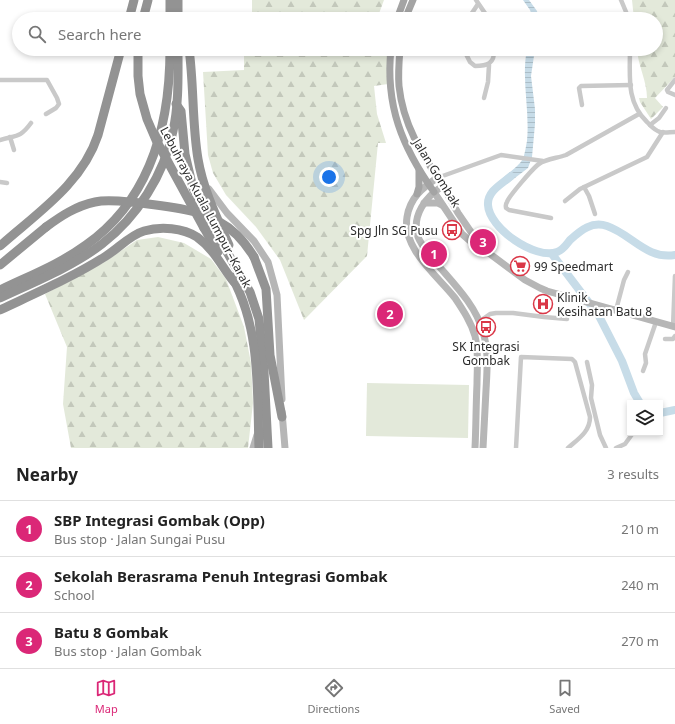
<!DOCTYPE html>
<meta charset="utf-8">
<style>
body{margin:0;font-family:"Noto Sans",sans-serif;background:#f6f6f6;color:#222}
.controls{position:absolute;right:12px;bottom:12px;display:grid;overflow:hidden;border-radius:0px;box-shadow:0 2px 6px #0003}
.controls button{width:36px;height:36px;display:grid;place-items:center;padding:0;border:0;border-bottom:1px solid #e0e0e0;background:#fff;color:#222;font:20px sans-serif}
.you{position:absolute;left:329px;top:177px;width:14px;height:14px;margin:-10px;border:3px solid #fff;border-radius:50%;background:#1a73e8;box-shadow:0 0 0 6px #1a73e833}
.badge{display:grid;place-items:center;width:26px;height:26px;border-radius:50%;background:#db2777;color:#fff;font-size:13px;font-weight:700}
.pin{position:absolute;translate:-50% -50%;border:2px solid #fff;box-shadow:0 1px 4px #0006}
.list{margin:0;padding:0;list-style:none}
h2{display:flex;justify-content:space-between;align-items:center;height:52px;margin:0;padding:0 16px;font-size:17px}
h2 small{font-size:13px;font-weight:400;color:#767676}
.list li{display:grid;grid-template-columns:26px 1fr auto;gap:12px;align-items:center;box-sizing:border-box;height:56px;padding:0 16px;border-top:1px solid #e0e0e0}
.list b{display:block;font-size:15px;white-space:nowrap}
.list p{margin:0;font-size:13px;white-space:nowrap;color:#767676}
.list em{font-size:13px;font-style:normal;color:#767676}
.icon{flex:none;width:22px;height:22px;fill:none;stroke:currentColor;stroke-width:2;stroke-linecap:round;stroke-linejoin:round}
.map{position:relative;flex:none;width:675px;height:448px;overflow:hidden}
.search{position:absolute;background:#fff;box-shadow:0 2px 6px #0003;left:12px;right:12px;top:12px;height:44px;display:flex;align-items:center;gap:10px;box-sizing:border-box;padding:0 14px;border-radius:22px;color:#767676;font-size:15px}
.sheet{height:220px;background:#fff}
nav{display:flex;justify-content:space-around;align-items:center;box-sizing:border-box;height:56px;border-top:1px solid #e0e0e0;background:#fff;font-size:11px;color:#767676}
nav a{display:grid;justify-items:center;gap:2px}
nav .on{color:#db2777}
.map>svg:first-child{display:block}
.grass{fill:#e3e9da}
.forest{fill:url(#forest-firs)}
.water{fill:url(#water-rules)}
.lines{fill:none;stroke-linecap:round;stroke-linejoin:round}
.river{stroke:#c7dce8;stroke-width:8}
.street{stroke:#c9c9c9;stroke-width:4.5}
.secondary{stroke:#b6b6b6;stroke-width:7}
.primary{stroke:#a4a4a4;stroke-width:7}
.highway{stroke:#939393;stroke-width:9}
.highway-bridge{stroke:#939393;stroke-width:9}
.labels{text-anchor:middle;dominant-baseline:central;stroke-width:4;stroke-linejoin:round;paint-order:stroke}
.street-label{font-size:12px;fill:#2c2c2c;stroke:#fff}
.poi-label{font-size:12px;fill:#2c2c2c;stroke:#fff;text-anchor:start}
</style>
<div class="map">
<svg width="675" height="448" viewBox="0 0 675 448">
<defs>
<pattern id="forest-firs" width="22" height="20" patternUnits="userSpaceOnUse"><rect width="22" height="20" fill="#e3e9da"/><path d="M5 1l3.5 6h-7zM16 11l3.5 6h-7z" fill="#c3c8bb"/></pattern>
<pattern id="water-rules" width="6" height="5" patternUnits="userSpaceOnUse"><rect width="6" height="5" fill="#c7dce8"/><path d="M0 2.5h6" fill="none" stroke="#abbdc7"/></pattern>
</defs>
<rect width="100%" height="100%" fill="#fff"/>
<path class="grass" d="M367,383L469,385L468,438L366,436Z"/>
<g class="forest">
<path d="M252,0H384L377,19H252Z"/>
<path d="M632,0H675V77L655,98L663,107L651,119L640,102L639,98H647C647,81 638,66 637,49H656V19H634Z"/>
<path d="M244,49H389L388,84L374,86L377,114L386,143H378L367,256L304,320L280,260L256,227L226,195L213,173L208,155L203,72L244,70Z"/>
<path d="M158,237L184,243L211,259L226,279L244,327L251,363L253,403L248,448H71L63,404L67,347L45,294L103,263L137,240Z"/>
</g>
<g class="water">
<path d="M523,0H529L537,11L539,19H533L530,10Z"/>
<path d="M527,49H535L531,76L535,109V124L532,157L528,168L507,184L501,180C508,173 518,167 523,159C525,153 526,146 527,141C530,110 521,79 527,49Z"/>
</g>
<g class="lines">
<g class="river">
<path d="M511,176C502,184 487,191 488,205C489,228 535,260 557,252C563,250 566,245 570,240C581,230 592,221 607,226C631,234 647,260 675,255"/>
<path d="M552,254L599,316L622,361L634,393L640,403"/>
<path d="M660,413L675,410"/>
</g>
<g class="street">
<path d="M476,0L489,19"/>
<path d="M621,0L629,19"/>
<path d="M468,19L478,4"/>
<path d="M630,49C630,76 626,102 647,122C651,126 654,130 660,132C664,133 670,132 675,132"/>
<path d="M464,50L470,62L475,66C487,66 495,64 494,49"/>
<path d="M0,80H47L57,98L59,104L56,108L46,114"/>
<path d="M675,80L667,90L668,92L675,95"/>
<path d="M484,98L488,82L489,65"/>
<path d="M582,105L579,88L581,86L631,85"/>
<path d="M650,125L659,118L666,108"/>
<path d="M10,137L14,150"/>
<path d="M0,140C17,135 20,138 31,123"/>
<path d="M437,178L501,155L543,161"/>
<path d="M0,182L7,183"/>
<path d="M584,187L589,196L595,214"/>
<path d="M565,201L580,189L647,157L663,132"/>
<path d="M551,218L509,210L506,208C506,206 505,205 507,202C509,196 534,167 539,164C545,159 558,158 566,155L639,114"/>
<path d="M616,310L624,280L628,272"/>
<path d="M480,321L490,314L496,313H513L544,317L567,319"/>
<path d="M673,327L675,276"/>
<path d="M665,339H673L675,336"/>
<path d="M587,362L592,385L591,398L600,435L606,448"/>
<path d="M643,371L646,363L645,354L656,322"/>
<path d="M516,448L521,357L572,359L575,362L590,417C590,432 578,439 568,448"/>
<path d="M616,448L625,444L633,433"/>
</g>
<g class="secondary">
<path d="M437,178C422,188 410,198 407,217C402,249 437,275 455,298C463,310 471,322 475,336C479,351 477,368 477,384C476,405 476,427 475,448"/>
<path d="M209,189L227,213L254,241L268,262L277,295L282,399"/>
<path d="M434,192L462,234L476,246L482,248L525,280L540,288L547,291L675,327"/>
<path d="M424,203H438L442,205"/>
<path d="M482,248L458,213L443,186C426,196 411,216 418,237C422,247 431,256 437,264C455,285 476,306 483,332C489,351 487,371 486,390C485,409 484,429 483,448"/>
<path d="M282,412L285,448"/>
<path d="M253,448L257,435"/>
</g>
<g class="primary">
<path d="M397,19L404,0"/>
<path d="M405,19L413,0"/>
<path d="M391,49C385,105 402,147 434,192"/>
<path d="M400,49C399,61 398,74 399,86C403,125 422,154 443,186"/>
<path d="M417,194L419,187V170"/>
</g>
<g class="highway">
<path d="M170,0V19"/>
<path d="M178,0V19"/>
<path d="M129,19L134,0"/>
<path d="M143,19L148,0"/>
<path d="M189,49C194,85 192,124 198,159C203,189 217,218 229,245"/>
<path d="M176,104L181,111L185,154L193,188L200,205L250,292L259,319L264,371L268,448"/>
<path d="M204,228L218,252"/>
<path d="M0,246C37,213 82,184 98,135L121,49"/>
<path d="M254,257L266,289L270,355L282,417"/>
<path d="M0,265L46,227"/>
<path d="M232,277C261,329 257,391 259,448"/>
<path d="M0,290C29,276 60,264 86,245C151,199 170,124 170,49"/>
<path d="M0,298C34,282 72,267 102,244C137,217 164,175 173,131C179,104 178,76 178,49"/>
<path d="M0,310C36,293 73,277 106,256C119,248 130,235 144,231C161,226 183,228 197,237C214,249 222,267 234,282"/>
</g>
<g class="highway-bridge">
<path d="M138,50V76L140,94L147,119L156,140L204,228"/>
<path d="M46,227C61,216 76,206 95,202C109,199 126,202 140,203C174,207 212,210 237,235C244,242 249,249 254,257"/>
</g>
</g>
<defs>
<symbol id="bus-ring" viewBox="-11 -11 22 22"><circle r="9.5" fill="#fff" stroke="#da3747" stroke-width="1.5"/><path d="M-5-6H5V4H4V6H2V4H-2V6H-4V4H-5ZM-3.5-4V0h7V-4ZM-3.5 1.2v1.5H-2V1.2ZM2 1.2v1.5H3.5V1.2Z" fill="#da3747"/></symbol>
<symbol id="supermarket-ring" viewBox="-11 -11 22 22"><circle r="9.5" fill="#fff" stroke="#da3747" stroke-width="1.5"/><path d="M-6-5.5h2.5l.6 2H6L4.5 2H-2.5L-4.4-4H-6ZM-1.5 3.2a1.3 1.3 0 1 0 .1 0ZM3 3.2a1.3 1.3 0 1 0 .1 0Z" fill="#da3747"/></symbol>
<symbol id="hospital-ring" viewBox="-11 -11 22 22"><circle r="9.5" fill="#fff" stroke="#da3747" stroke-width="1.5"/><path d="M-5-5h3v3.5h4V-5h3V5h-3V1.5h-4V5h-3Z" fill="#da3747"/></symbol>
</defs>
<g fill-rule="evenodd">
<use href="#bus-ring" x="441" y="219" width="22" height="22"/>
<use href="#supermarket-ring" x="509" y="255" width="22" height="22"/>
<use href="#hospital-ring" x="532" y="293" width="22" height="22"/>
<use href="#bus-ring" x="475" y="316" width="22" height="22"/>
</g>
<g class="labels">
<g class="street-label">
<text transform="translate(437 173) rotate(58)">Jalan Gombak</text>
<text transform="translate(206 207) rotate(62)">Lebuhraya Kuala Lumpur–Karak</text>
</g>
<g class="poi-label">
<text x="438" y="230" text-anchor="end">Spg Jln SG Pusu</text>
<text x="534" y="266">99 Speedmart</text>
<text x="557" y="297">Klinik<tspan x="557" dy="14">Kesihatan Batu 8</tspan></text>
<text x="486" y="346" text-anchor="middle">SK Integrasi<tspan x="486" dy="14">Gombak</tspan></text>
</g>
</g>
</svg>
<div class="controls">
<button><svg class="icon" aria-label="layers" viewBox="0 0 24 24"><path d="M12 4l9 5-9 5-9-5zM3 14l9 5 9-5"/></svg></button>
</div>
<div class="you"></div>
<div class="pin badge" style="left:434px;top:254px">1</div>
<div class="pin badge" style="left:390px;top:314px">2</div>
<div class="pin badge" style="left:483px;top:242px">3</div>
<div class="search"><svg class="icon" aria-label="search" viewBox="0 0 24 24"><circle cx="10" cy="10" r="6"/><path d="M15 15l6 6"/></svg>Search here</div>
</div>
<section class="sheet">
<h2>Nearby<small>3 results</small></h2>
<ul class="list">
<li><span class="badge">1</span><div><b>SBP Integrasi Gombak (Opp)</b><p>Bus stop · Jalan Sungai Pusu</p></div><em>210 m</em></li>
<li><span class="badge">2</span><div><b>Sekolah Berasrama Penuh Integrasi Gombak</b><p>School</p></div><em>240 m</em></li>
<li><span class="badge">3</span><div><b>Batu 8 Gombak</b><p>Bus stop · Jalan Gombak</p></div><em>270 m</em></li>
</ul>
</section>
<nav>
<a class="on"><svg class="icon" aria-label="map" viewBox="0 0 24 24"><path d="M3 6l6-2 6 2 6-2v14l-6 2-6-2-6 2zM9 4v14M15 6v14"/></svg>Map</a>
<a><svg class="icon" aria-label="directions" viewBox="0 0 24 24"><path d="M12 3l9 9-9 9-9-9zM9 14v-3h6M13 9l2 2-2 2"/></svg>Directions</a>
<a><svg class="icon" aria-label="saved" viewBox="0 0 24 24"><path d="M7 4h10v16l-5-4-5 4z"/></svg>Saved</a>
</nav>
